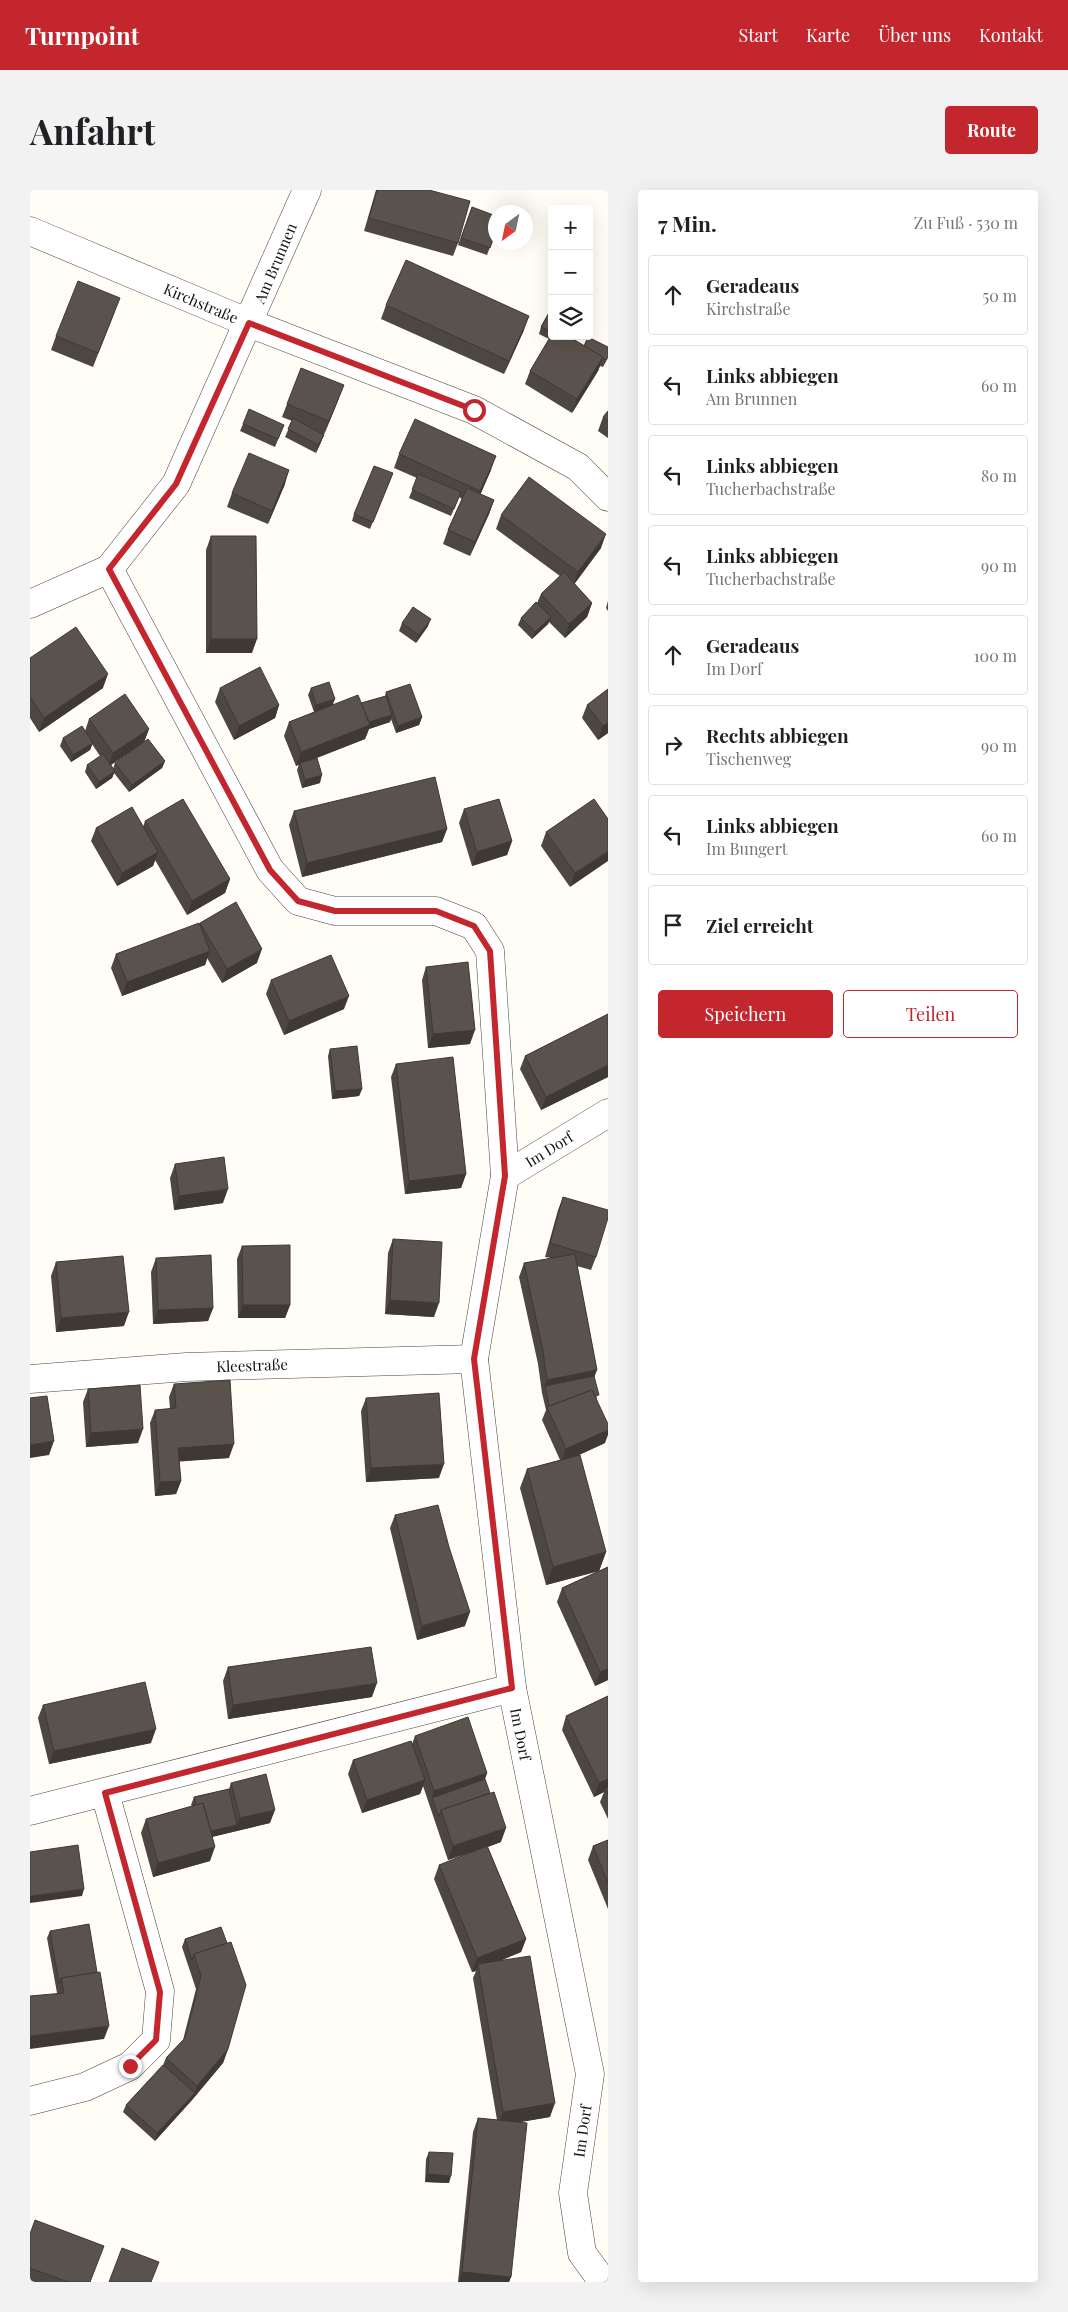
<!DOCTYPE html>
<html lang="de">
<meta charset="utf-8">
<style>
body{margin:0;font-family:"Playfair Display",serif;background:#f2f2f2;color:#202124}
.controls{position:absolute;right:15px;top:15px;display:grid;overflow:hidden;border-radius:5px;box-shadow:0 5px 20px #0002}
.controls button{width:45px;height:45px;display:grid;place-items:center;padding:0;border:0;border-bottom:1px solid #e0e0e0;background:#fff;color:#202124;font:25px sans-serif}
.compass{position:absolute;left:458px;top:15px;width:45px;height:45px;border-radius:50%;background:#fff;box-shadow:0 5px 20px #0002;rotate:213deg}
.stop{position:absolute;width:15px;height:15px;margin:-11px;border:4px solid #c4262e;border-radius:50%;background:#fff}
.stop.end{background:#c4262e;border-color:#fff;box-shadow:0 1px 5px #0008}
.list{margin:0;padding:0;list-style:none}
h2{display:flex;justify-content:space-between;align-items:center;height:65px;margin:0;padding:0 20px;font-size:21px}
h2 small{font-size:16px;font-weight:400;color:#757577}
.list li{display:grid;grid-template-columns:32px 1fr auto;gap:15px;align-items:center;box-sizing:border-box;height:80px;margin:0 10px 10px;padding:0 10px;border:1px solid #e0e0e0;border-radius:5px}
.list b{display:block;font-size:19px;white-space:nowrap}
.list p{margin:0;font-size:16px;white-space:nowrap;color:#757577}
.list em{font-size:16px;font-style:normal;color:#757577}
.actions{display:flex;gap:10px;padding:15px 20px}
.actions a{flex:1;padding:11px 0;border:1px solid #c4262e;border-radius:5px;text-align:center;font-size:18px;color:#c4262e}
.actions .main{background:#c4262e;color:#fff}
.icon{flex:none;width:28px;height:28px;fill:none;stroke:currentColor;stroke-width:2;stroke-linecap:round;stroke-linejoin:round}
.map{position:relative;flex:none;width:578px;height:2092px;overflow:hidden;border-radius:5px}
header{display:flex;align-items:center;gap:30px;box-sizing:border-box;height:70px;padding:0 25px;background:#c4262e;color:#fff}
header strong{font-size:24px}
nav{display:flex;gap:28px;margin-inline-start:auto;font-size:18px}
.intro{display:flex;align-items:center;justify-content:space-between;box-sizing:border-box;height:120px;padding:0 30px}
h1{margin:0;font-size:35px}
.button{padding:12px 22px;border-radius:5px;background:#c4262e;color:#fff;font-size:18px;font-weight:700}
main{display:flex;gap:30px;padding:0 30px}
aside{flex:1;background:#fff;border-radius:5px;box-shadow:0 5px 20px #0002}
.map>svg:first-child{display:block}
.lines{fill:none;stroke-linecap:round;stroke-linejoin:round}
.minor-casing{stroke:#444;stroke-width:29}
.minor{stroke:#fff;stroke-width:28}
.wall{fill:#4d4742}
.shaded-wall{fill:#3f3936}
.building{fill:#5a524d;stroke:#3f3936}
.route{stroke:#c4262e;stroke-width:6}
.labels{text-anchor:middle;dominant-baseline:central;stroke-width:5;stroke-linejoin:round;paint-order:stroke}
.street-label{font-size:15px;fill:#111;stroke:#fff}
</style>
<header>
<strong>Turnpoint</strong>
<nav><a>Start</a><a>Karte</a><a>Über uns</a><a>Kontakt</a></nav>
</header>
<div class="intro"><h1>Anfahrt</h1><a class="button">Route</a></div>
<main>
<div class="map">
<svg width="578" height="2092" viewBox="0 0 578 2092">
<rect width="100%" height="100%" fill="#fffdf5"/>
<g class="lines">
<defs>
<g id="minor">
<path d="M0,41L219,133L444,220L548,277L578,307"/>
<path d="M79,379L146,294L277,0"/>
<path d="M0,414L79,379L240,680L268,711L305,721H406L444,736L460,761L475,986"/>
<path d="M0,1189L156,1177L444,1169"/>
<path d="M0,1621L482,1498"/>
<path d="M0,1911L55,1897L100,1876L126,1850L130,1801L75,1603"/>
<path d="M573,2092L552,2063L543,2003L560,1884L482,1498L444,1169L475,986L578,923"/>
</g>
</defs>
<use href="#minor" class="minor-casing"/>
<use href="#minor" class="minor"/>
</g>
<g class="wall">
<path d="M346,0H399L428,53L423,66L334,41Z"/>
<path d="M442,17L466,41L457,65L428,55Z"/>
<path d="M356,115L494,140L474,184L351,129Z"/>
<path d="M522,117V146L554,156L578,168L573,177L570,176L568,181L542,223L495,194L500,181L519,149L509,144L511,137Z"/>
<path d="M85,121L63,177L21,160L26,146Z"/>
<path d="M309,208L291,252L286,263L255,247L262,231L252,227L257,214Z"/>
<path d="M578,221V248L568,241L573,227Z"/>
<path d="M213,234L254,235L245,257L210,241Z"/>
<path d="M369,264L461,280L450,304L464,310L459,324L440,366L413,354L418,340L432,309L429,307L421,326L379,308L387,288L364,278Z"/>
<path d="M363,283L340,339L322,331L324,324Z"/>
<path d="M255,294L238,334L197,317L202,303Z"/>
<path d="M471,325L571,358L544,394L562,413L557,427L535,448L519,432L518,434L502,449L488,435L491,428L507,413L511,404L530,386L466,339Z"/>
<path d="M181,346L222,463H176V360Z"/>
<path d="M578,411V421L576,418Z"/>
<path d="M372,433L398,436L386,453L369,441Z"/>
<path d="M0,468L73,498L9,542L0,528Z"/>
<path d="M190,498L249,515L245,528L204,550L185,512Z"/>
<path d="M281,498L303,515L331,513L355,506L356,502L392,527L389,535L366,543L361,529L360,532L339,539L335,549L284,569L290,593L272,598L267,580L269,574L266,576L254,546L259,532L284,522L278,505Z"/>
<path d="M578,499V543L568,550L552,528L557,515Z"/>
<path d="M59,529L119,539L114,552L81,575L83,579L85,573L135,571L132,578L99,602L84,583L82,588L66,599L55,582L57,575L70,566L62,554L60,560L41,572L30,556L33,548L55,541Z"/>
<path d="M434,619L482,651L477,665L442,676L429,633Z"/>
<path d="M264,621L417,639L412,652L272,687L259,635Z"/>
<path d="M578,629L540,697L511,656L516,642Z"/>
<path d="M115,631L200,689L195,703L157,725L125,670L123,676L87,696L61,651L66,638L113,637Z"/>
<path d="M170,733L227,773L192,793L177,768L175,775L92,806L81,778L86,764L169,734Z"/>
<path d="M396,777L440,854L398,858L392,790Z"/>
<path d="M241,790L314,819L254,845L236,804Z"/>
<path d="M578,824V887L511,920L490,879L495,866Z"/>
<path d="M300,859L332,899L329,906L302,909L298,866Z"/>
<path d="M366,874L436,984L431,998L375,1004L361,887Z"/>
<path d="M145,974L193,1013L144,1020L140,988Z"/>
<path d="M533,1007L566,1067L561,1080L547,1076L567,1180L564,1186L567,1210L575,1253L547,1266L576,1362L569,1381L516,1395L490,1298L497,1279L530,1270L512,1230L516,1220L512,1203L508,1174L489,1087L494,1073L521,1068L515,1067L528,1020Z"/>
<path d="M363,1049L404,1127L355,1124L358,1063Z"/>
<path d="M212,1056L260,1115L255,1128H208L207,1069Z"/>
<path d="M126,1068L183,1118L178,1131L123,1134L121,1082Z"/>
<path d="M26,1072L94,1136L26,1142L21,1086Z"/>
<path d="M144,1194L199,1268L149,1271L151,1291L146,1304L125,1306L120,1233L125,1220L140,1219L139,1207Z"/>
<path d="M58,1199L108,1253L56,1257L53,1212Z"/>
<path d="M336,1208L409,1288L336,1292L331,1221Z"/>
<path d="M365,1325L435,1436L387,1450L360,1338Z"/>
<path d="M578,1377V1490L565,1496L527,1412L532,1398Z"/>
<path d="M198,1477L342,1507L198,1529L193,1491Z"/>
<path d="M578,1506V1629L570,1612L574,1602L564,1607L532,1540L536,1526Z"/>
<path d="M13,1515L121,1553L19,1574L8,1528Z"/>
<path d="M385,1546L457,1583L455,1589L471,1652L458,1657L496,1749L491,1762L470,1771L520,1927L489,1932L481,2087L479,2092H428L443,1942L448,1928L467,1930L443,1788L446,1781L442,1782L404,1689L409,1675L448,1660L418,1670L393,1596L390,1604L332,1623L318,1584L323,1570L382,1554Z"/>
<path d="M201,1593L240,1633L182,1647L180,1671L123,1687L111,1643L116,1629L162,1616L161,1615L164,1607L199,1599Z"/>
<path d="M578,1650V1719L558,1670L563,1656Z"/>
<path d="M191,1737L198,1859L193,1873L162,1910L125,1951L93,1922L96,1915L133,1875L136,1868L153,1850L166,1799L152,1757L155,1749Z"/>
<path d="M20,1741L74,1849L27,1803L17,1748Z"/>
<path d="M399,1962L419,1993L395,1992L396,1969Z"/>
<path d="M0,2044L61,2092H0Z"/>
</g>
<g class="shaded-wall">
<path d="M499,126L494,140L474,184L479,171Z"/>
<path d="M573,167L568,181L542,223L547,209Z"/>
<path d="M314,195L309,208L294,245L299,231Z"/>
<path d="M294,245L291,252L286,263L288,255Z"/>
<path d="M466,266L461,280L446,315L450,301Z"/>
<path d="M259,280L255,294L238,334L242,321Z"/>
<path d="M464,310L459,324L440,366L445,352Z"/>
<path d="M576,344L571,358L543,396L548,382Z"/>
<path d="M562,413L557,427L535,448L539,434Z"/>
<path d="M521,427L518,434L502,449L505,442Z"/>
<path d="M401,429L398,436L386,453L389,445Z"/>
<path d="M181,449H227L222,463H176Z"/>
<path d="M78,484L73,498L9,542L14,528Z"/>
<path d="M305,509L302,517L284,522L286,515Z"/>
<path d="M249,515L245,528L204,550L209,536Z"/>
<path d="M362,525L360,532L339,539L335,549L266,576L271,562L336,533Z"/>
<path d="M392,527L389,535L366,543L368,536Z"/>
<path d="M578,533V543L568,550L573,536Z"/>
<path d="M119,539L114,552L78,577L83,563Z"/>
<path d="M63,553L60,560L41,572L43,565Z"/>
<path d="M135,571L132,578L99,602L102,595Z"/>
<path d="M85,581L82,588L66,599L69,592Z"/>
<path d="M292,585L290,593L272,598L275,590Z"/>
<path d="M417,639L412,652L272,687L277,673Z"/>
<path d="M482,651L477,665L442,676L447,662Z"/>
<path d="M578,661V671L540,697L545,683Z"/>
<path d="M128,662L123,676L87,696L92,683Z"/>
<path d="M200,689L195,703L157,725L162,711Z"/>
<path d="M232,759L227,773L192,793L197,779Z"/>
<path d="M180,761L175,775L92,806L97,792Z"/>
<path d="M319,806L314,819L254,845L259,831Z"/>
<path d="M445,840L440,854L398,858L403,844Z"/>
<path d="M578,875V887L511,920L516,907Z"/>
<path d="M332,899L329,906L302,909L305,901Z"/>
<path d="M436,984L431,998L375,1004L379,991Z"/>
<path d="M198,999L193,1013L144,1020L149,1006Z"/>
<path d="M360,1110L409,1113L404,1127L355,1124Z"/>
<path d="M213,1115H260L255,1128H208Z"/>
<path d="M183,1118L178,1131L123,1134L128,1120Z"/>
<path d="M99,1122L94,1136L26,1142L31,1128Z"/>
<path d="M567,1180L562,1193L515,1196L517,1190Z"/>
<path d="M113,1239L108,1253L56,1257L61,1243Z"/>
<path d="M578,1240V1245L575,1253L531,1273L536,1259Z"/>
<path d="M24,1251L19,1265L0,1268V1255Z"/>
<path d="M204,1254L199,1268L143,1272L148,1258Z"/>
<path d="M414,1274L409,1288L336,1292L341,1278Z"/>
<path d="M151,1291L146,1304L125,1306L130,1292Z"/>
<path d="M576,1362L569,1381L516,1395L523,1377Z"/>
<path d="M440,1422L435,1436L387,1450L392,1436Z"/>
<path d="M578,1479V1490L565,1496L570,1482Z"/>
<path d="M347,1493L342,1507L198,1529L203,1515Z"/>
<path d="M126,1539L121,1553L19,1574L24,1561Z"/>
<path d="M457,1583L452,1597L402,1608L404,1601Z"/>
<path d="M578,1589V1600L575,1598L574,1602L564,1607L569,1593Z"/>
<path d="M395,1590L390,1604L332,1623L337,1610Z"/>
<path d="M245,1620L240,1633L173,1649L176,1642L207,1635L210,1628Z"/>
<path d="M476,1638L471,1652L418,1670L423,1656Z"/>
<path d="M185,1657L180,1671L123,1687L128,1673Z"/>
<path d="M54,1699L52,1706L0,1713V1706Z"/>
<path d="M496,1749L491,1762L449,1779L448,1774L446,1781L442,1782L447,1768Z"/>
<path d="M79,1836L74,1849L0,1859V1846Z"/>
<path d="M198,1859L193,1873L162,1910L125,1951L127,1943L165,1903L167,1896Z"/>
<path d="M525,1913L520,1927L468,1936L473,1922Z"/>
<path d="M398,1984L421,1986L419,1993L395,1992Z"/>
<path d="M432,2082L481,2087L479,2092H429Z"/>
</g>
<g class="building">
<path d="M347,0H399L440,11L428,53L339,28Z"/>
<path d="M442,17L466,26V41L460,58L431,48Z"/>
<path d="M376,70L499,126L479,171L356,115Z"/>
<path d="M48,91L90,108L68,163L26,146Z"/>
<path d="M522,117V142L511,137Z"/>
<path d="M522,144V146H538L573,167L547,209L500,181Z"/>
<path d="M558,147L578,157V166L576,170L572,168L573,167L554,156Z"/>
<path d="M271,178L314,195L299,231L257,214Z"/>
<path d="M219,219L254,235L248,249L213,234Z"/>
<path d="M578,221V231L573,227Z"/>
<path d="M263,228L294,245L288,255L258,239Z"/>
<path d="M385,229L466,266L450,301L369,264Z"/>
<path d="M219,263L259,280L242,321L202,303Z"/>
<path d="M344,276L363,283L343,332L324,324Z"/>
<path d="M388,284L431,302L424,319L382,300Z"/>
<path d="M499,287L576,344L548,382L471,325Z"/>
<path d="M437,298L464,310L445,352L418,340Z"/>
<path d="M181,346H226L227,449H181Z"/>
<path d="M534,382L562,413L539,434L511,404Z"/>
<path d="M506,412L521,427L505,442L491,428Z"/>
<path d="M383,417L401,429L389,445L372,433Z"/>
<path d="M46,437L78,484L14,528L0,507V468Z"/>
<path d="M230,477L249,515L209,536L190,498Z"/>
<path d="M299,492L305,509L286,515L281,498Z"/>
<path d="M380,494L392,527L368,536L356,502Z"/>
<path d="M578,499V533L573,536L557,515Z"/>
<path d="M95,504L119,539L83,563L59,529Z"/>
<path d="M328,505L340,535L271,562L259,532Z"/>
<path d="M356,506L362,525L339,532L331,513Z"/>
<path d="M52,536L63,553L43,565L33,548Z"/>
<path d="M118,549L135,571L102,595L85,573Z"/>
<path d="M73,564L85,581L69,592L57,575Z"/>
<path d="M287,568L292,585L275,590L270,573Z"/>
<path d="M405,587L417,639L277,673L264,621Z"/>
<path d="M153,609L200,689L162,711L115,631Z"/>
<path d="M469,609L482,651L447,662L434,619Z"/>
<path d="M564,609L578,629V661L545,683L516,642Z"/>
<path d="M102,617L128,662L92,683L66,638Z"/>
<path d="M206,712L232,759L197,779L170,733Z"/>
<path d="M169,733L180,761L97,792L86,764Z"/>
<path d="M301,765L319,806L259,831L241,790Z"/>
<path d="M438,772L445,840L403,844L396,777Z"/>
<path d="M578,824V875L516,907L495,866Z"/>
<path d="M327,856L332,899L305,901L300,859Z"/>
<path d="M423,867L436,984L379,991L366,874Z"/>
<path d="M194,967L198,999L149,1006L145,974Z"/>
<path d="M533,1007L578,1020V1028L566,1067L520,1053Z"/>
<path d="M363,1049L412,1052L409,1113L360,1110Z"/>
<path d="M260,1055V1115H213L212,1056Z"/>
<path d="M545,1064L567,1180L517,1190L513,1161L494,1073Z"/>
<path d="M181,1065L183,1118L128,1120L126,1068Z"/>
<path d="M93,1066L99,1122L31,1128L26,1072Z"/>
<path d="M564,1186L569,1205L565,1206L562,1200L519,1216L515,1196Z"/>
<path d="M200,1190L204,1254L148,1258L151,1291L130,1292L125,1220L146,1218L144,1194Z"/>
<path d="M110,1195L113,1239L61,1243L58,1199Z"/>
<path d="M562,1200L578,1234V1240L536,1259L517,1217Z"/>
<path d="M409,1203L414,1274L341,1278L336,1208Z"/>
<path d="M17,1206L24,1251L0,1255V1208Z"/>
<path d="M550,1265L576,1362L523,1377L497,1279Z"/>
<path d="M408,1315L419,1357L440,1422L392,1436L365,1325Z"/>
<path d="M578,1377V1479L570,1482L532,1398Z"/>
<path d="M341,1457L347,1493L203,1515L198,1477Z"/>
<path d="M115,1492L126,1539L24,1561L13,1515Z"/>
<path d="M578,1506V1589L569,1593L536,1526Z"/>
<path d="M438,1527L457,1583L404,1601L385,1546Z"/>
<path d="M381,1551L395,1590L337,1610L323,1570Z"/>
<path d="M236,1584L245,1620L210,1628L201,1593Z"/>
<path d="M455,1589L460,1603L411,1620L409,1627L402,1608Z"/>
<path d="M578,1597V1604L575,1598Z"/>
<path d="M199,1599L207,1635L181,1641L173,1613L166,1615L164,1607Z"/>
<path d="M464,1602L476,1638L423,1656L411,1620Z"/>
<path d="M173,1613L185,1657L128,1673L116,1629Z"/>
<path d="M578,1650V1693L563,1656Z"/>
<path d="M48,1655L54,1699L0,1706V1662Z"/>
<path d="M457,1656L496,1749L447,1768L409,1675Z"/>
<path d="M59,1734L67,1782L31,1788L29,1794L20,1741Z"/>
<path d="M191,1737L197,1753L164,1764L162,1770L155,1749Z"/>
<path d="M201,1752L216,1795L198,1859L167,1896L136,1868L155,1848L171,1786L164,1764Z"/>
<path d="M500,1766L525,1913L473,1922L448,1774Z"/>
<path d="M70,1782L79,1836L0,1846V1806L34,1803L31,1788Z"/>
<path d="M133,1875L165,1903L127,1943L96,1915Z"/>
<path d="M448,1928L497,1933L481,2087L432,2082Z"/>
<path d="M399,1962L423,1963L421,1986L398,1984Z"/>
<path d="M5,2030L74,2056L60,2092H38L0,2078V2044Z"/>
<path d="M92,2058L129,2072L121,2092H79Z"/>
</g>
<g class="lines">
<path class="route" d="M100,1876L126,1850L130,1802L75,1603L482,1498L444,1169L475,986L460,761L444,736L406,721H305L268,711L240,680L79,379L146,294L219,133L444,220"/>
</g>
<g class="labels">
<g class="street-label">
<text transform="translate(245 73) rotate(-67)">Am Brunnen</text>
<text transform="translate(171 113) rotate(23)">Kirchstraße</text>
<text transform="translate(519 959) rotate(-32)">Im Dorf</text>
<text transform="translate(222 1175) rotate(-2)">Kleestraße</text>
<text transform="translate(491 1544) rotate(79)">Im Dorf</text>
<text transform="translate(552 1941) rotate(-82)">Im Dorf</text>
</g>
</g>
</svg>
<div class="controls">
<button>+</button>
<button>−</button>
<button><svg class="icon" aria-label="layers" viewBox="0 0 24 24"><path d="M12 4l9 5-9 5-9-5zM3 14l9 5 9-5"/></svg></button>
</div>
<svg class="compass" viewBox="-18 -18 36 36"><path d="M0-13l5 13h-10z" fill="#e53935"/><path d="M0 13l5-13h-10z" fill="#757577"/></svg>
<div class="stop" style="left:444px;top:220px"></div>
<div class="stop end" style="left:100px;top:1876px"></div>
</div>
<aside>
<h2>7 Min.<small>Zu Fuß · 530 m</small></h2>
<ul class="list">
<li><svg class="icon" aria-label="ahead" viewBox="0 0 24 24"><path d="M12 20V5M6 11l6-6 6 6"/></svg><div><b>Geradeaus</b><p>Kirchstraße</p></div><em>50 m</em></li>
<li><svg class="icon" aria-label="left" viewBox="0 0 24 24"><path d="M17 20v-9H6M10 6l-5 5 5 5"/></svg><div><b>Links abbiegen</b><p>Am Brunnen</p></div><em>60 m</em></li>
<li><svg class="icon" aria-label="left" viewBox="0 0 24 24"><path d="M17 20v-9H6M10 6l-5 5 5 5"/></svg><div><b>Links abbiegen</b><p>Tucherbachstraße</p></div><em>80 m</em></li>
<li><svg class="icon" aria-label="left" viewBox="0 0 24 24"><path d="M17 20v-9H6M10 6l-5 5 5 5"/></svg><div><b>Links abbiegen</b><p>Tucherbachstraße</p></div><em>90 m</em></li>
<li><svg class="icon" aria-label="ahead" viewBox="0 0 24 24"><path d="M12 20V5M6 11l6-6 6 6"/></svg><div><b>Geradeaus</b><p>Im Dorf</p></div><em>100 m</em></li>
<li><svg class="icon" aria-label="right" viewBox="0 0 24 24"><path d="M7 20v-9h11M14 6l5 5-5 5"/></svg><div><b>Rechts abbiegen</b><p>Tischenweg</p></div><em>90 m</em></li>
<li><svg class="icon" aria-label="left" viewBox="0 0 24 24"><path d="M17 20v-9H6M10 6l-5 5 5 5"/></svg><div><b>Links abbiegen</b><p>Im Bungert</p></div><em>60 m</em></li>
<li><svg class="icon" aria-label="arrive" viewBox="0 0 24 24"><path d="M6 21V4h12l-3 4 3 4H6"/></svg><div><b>Ziel erreicht</b></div></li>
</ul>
<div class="actions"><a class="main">Speichern</a><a>Teilen</a></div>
</aside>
</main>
